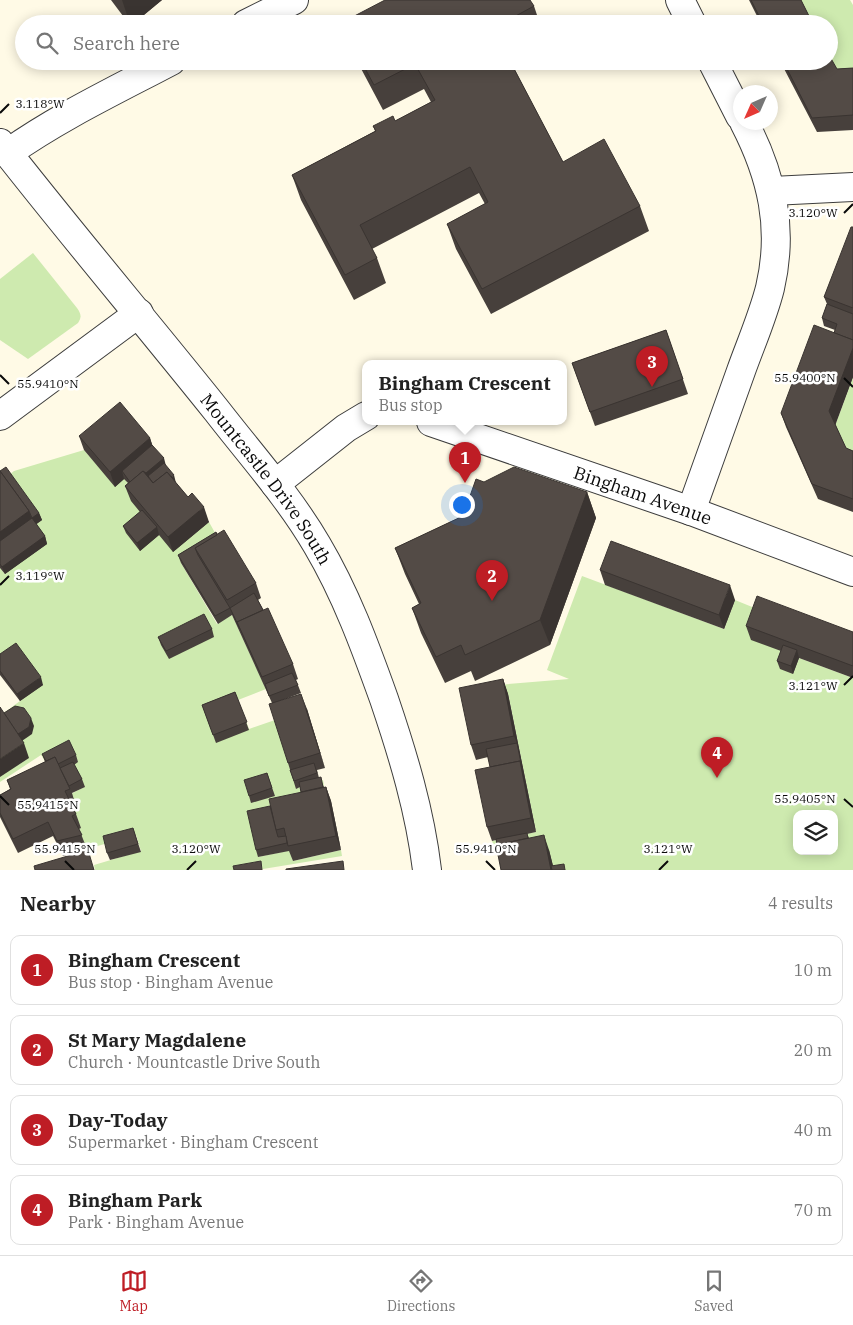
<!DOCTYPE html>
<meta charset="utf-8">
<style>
body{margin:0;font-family:"IBM Plex Serif",serif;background:#f2f2f2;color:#222}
.controls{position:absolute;right:15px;bottom:15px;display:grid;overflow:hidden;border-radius:10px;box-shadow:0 2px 12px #0003}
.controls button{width:45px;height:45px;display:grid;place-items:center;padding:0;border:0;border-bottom:1px solid #e0e0e0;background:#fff;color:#222;font:25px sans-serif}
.compass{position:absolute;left:733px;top:85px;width:45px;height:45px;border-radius:50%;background:#fff;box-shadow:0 2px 12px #0003;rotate:225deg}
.you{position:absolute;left:461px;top:504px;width:18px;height:18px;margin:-12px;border:4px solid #fff;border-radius:50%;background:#1a73e8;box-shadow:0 0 0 8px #1a73e833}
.badge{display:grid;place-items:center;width:32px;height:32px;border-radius:50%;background:#be1d25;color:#fff;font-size:16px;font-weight:700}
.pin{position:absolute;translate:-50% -41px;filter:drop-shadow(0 1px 2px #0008)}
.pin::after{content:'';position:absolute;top:26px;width:18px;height:15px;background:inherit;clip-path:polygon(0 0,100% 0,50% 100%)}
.popup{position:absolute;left:362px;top:360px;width:205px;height:65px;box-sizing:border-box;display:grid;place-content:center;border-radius:10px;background:#fff;filter:drop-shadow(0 1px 4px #0005);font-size:16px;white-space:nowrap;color:#767676}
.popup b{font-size:19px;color:#222}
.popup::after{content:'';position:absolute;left:50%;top:100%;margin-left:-10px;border:10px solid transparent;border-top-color:#fff}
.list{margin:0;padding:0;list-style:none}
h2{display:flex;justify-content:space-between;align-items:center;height:65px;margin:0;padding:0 20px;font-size:21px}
h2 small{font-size:16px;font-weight:400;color:#767676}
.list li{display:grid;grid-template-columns:32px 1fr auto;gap:15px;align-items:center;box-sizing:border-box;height:70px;margin:0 10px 10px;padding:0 10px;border:1px solid #e0e0e0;border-radius:10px}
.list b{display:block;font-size:19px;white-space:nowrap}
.list p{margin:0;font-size:16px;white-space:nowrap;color:#767676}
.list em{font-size:16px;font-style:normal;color:#767676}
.icon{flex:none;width:28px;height:28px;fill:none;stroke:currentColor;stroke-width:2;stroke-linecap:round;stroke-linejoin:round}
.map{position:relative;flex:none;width:853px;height:870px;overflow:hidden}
.search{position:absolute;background:#fff;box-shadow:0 2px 12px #0003;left:15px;right:15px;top:15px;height:55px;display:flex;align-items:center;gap:12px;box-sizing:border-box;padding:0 18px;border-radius:28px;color:#767676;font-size:19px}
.sheet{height:385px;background:#fff}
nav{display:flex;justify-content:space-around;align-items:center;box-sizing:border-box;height:70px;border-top:1px solid #e0e0e0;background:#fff;font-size:14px;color:#767676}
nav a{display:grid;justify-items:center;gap:2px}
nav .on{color:#be1d25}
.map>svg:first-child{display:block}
.park{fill:#ceeaaf;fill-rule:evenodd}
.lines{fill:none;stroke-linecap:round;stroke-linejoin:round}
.minor-casing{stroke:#3d3d3d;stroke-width:30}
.tertiary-casing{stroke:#3d3d3d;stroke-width:30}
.minor{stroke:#fff;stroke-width:28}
.tertiary{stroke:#fff;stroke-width:28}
.wall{fill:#47403c}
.shaded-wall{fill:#3a3431}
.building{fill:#534b46;stroke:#3a3431}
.ticks{fill:none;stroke:#0a0a0a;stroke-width:2}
.labels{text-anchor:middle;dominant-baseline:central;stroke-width:5;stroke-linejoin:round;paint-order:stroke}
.street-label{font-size:18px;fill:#0a0a0a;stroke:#fff}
.ticks-label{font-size:12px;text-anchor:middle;fill:#0a0a0a;stroke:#fff;stroke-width:5;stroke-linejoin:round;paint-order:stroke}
</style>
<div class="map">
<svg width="853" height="870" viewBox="0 0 853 870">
<rect width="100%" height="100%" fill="#fffae6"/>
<g class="park">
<path d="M799,0H850L853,5V83L842,84L829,59V24H811Z"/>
<path d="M33,253L77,308C81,314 82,317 78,323L28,359L0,340V279Z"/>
<path d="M853,377V464L835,426Z"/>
<path d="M84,450L115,486L124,478L135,492L145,517L140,550L159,535L209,522L219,540L181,563L217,624L232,615L266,689L238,700L249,729L275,720L297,788L323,780L324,785L258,857L291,850L293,861L341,850L342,856L257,870H95L94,865L141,851L136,835L87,849C78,831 70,814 71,794L84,787L62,776L71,748L45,761L41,755L0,782L1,715L43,684L0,663V568L5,574L34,526L41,520L9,475L14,471Z"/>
<path d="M582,576L724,629L735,600L762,611L786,653L793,674L799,658L853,678V870H553L529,841L494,848L492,841L536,832L508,694L461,688L569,679L547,670ZM797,814H834V851H797Z"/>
</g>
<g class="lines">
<defs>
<g id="minor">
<path d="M680,0L692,24"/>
<path d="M246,24L294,0"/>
<path d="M712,61L740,116"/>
<path d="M8,153C59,117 116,90 171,61"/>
<path d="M772,191L853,187"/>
<path d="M0,416L139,313"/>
<path id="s1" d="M431,422L691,511L853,572"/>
<path d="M275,484L346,428L366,416"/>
<path d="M691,511C708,464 724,418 741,371C751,343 763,316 770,288C784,228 772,176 744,122"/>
</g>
<g id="tertiary">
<path id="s2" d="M0,143C71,234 145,321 217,411C251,455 289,497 317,545C346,594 365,646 384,699C403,755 420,811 427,870"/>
</g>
</defs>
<use href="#minor" class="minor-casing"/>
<use href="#tertiary" class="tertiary-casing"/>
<use href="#minor" class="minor"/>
<use href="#tertiary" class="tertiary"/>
</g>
<g class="wall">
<path d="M111,0H162L133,24H129Z"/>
<path d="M749,0H801L813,24H761Z"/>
<path d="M534,6L540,24H341Z"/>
<path d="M357,61H510L563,162L640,206L649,231L491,314L456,249L447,224L485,204L479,193L372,249L377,258L386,283L354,300L301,200L292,175L375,131L373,126L395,121L431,102L424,89L383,110Z"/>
<path d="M780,61H829L837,69L853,68V130L817,132Z"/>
<path d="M853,227V377L835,424L846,448L853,451V512L818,499L786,427L781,413L834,333L835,330L824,326L822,318L827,304L824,297Z"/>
<path d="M666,330L688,394L595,426L572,363Z"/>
<path d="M79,436L150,438L152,445L166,466L176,483L209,522L173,552L159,535L140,551L126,533L123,526L140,512L131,501L125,486L128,483L124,479L115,487L84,450Z"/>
<path d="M0,471L39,513L42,520L36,524L45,536L47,544L5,574L0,568Z"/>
<path d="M484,482L587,492L596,518L550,645L475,681L471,671L445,683L421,633L412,608L419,604L405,574L395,548L463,516Z"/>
<path d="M216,532L256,583L261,598L258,600L293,664L298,679L296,680L301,693L280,701L307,709L325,768L317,770L319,778L324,787H326L331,801L341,850L293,861L289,851L258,857L256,850L270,806L301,792L300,787L296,789L288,763L272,703L232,615L218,624L181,563L178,555Z"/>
<path d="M600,570L735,600L724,629L605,585Z"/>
<path d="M746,626L853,632V678L799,658L793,674L780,669L777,661L781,651L751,640Z"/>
<path d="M212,629L214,637L169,659L161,645L158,637Z"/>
<path d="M0,654L43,685L20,701L0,675Z"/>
<path d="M503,679L508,694L536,832L527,834L529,838L549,850L553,866L566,870H501L496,840L492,841L487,827L490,767L488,757L476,760L471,745Z"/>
<path d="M235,692L249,730L216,743L202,705Z"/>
<path d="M42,754L76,755L78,762L74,765L82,779L85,787L72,793L75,803L72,805L76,814L81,828L79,829L87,849L63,856L53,836L18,853L0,817V795L10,789L7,780L45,762Z"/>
<path d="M267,773L275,796L251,803L249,796Z"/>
<path d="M133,828L141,852L110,860L107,853Z"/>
</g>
<g class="shaded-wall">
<path d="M122,0H162L133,24H130Z"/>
<path d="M853,348V377L835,426L829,411Z"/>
<path d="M150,438L155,453L122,471L124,479L115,487L110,472Z"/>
<path d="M164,458L166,466L132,484Z"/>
<path d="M174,475L176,483L159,498L156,490Z"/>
<path d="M587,492L596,518L550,645L540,620Z"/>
<path d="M204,507L209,522L173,552L168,537Z"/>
<path d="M29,511L34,526L0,550V532Z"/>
<path d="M39,513L42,520L34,526L32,518Z"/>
<path d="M157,527L159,535L140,551L137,543Z"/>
<path d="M45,536L47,544L5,574L2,567Z"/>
<path d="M730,585L735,600L724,629L719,615Z"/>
<path d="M797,650L799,658L793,674L791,666Z"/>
<path d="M41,677L43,685L20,701L17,694Z"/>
<path d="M503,679L508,694L536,832L531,818L520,761L517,743L514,736Z"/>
<path d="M301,694L307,709L325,768L320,753Z"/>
<path d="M31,718L34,726L32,734L19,743L16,735Z"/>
<path d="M24,743L29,758L0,777V759Z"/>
<path d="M326,787L331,801L341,850L336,836Z"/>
<path d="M544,835L549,850L554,870H551Z"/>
</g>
<g class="building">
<path d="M385,0H530L534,6L501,24L341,23Z"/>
<path d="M751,0H801L813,24H763Z"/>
<path d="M829,55L837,69L853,68V115L812,118L783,61H829Z"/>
<path d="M361,61H510L563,162L604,139L640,206L482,289L447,224L488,202L470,167L360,225L377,258L345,275L292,175L376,131L373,126L393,116L395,121L435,100L415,64L374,85Z"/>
<path d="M851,227H853V308L824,297Z"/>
<path d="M827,304L853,314V340L834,333L837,324L822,318Z"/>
<path d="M814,325L853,340V348L829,411L846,448L853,451V499L812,484L781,413Z"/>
<path d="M666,330L683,379L590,412L572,363Z"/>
<path d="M120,402L150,438L110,472L79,436Z"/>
<path d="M152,445L164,458L146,473L143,471L130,482L122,471Z"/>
<path d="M164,463L174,475L171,477L167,472L153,483L148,476Z"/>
<path d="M6,467L39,513L32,518L45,536L2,567L0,564V541L32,518L29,511L0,471Z"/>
<path d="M514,467L587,492L540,620L465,655L461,645L436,657L412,608L421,603L395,548L463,516L476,479L484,482Z"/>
<path d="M0,471L29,511L0,532Z"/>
<path d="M143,471L153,483L167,472L188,497L192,493L204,507L168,537L125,486Z"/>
<path d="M142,510L157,527L137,543L123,526Z"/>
<path d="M224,530L256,583L227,600L195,548Z"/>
<path d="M216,532L217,535L195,548L198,555L230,608L215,616L178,555Z"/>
<path d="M611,541L730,585L719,615L600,570Z"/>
<path d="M254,593L263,610L237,622L240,629L230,608Z"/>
<path d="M757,596L853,632V666L746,626Z"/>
<path d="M268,608L293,664L262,677L237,622Z"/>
<path d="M204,614L212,629L166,651L158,637Z"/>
<path d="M16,643L41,677L17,694L0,671V654Z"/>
<path d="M783,645L797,650L791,666L777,661Z"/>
<path d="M292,673L298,685L269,696L265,684Z"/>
<path d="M503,679L514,736L471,745L459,688Z"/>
<path d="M235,692L247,722L213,735L202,705Z"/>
<path d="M301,694L320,753L288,763L269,704Z"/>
<path d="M15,706L24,708L31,718L29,727L18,734L4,713Z"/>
<path d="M0,707L24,743L0,759Z"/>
<path d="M69,740L76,755L58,764L55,757L46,761L42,754Z"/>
<path d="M517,743L522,768L520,761L490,767L486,749Z"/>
<path d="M55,757L70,789L65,791L76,814L72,816L82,835L57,841L48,822L13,839L0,813V795L11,789L7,780Z"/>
<path d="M520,761L531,818L487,827L475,770Z"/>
<path d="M73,762L82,779L69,786L60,768Z"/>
<path d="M314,763L317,773L294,781L290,770Z"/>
<path d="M267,773L272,788L249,796L244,780Z"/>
<path d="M321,777L323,787L301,792L299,782Z"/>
<path d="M326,787L336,836L288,846L284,828L276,830L269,799Z"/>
<path d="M270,806L276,830L278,837L286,836L287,843L256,850L247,811Z"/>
<path d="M133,828L138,844L107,853L103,836Z"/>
<path d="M527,833L528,838L497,845L496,839Z"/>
<path d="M544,835L551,870H501L496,845Z"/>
<path d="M88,850L94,870H35L34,866Z"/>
<path d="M261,861L262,870H234L233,866Z"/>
<path d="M343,861L344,870H286V869Z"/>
<path d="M564,864L565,870H552L551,866Z"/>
</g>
<path class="ticks" d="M0,113L9,104M844,213L853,204M0,375L9,384M844,378L853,387M0,585L9,576M844,685L853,676M0,796L9,805M844,799L853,807M65,861L74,870M486,861L495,870M187,870L196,861M659,870L668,861"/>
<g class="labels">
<g class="street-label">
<text stroke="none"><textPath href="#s2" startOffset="429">Mountcastle Drive South</textPath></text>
<text stroke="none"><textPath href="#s1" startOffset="224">Bingham Avenue</textPath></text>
</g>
</g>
<g class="ticks-label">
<text x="40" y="108">3.118°W</text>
<text x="813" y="217">3.120°W</text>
<text x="805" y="382">55.9400°N</text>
<text x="48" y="388">55.9410°N</text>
<text x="40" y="580">3.119°W</text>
<text x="813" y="690">3.121°W</text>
<text x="805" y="803">55.9405°N</text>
<text x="48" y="809">55.9415°N</text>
<text x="65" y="853">55.9415°N</text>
<text x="196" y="853">3.120°W</text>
<text x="668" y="853">3.121°W</text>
<text x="486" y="853">55.9410°N</text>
</g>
</svg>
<div class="controls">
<button><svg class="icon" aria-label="layers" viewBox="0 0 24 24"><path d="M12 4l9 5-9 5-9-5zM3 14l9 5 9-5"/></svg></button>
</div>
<svg class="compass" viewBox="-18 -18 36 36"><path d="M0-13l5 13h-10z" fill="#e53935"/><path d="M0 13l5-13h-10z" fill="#767676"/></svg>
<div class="you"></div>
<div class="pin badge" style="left:465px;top:483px">1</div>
<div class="popup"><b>Bingham Crescent</b>Bus stop</div>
<div class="pin badge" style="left:492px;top:601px">2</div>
<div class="pin badge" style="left:652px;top:387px">3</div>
<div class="pin badge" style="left:717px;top:778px">4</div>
<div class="search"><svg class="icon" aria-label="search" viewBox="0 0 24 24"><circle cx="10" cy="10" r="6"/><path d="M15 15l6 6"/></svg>Search here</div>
</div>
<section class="sheet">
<h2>Nearby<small>4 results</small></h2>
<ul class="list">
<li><span class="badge">1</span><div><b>Bingham Crescent</b><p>Bus stop · Bingham Avenue</p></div><em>10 m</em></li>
<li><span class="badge">2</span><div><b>St Mary Magdalene</b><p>Church · Mountcastle Drive South</p></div><em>20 m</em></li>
<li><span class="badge">3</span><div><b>Day-Today</b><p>Supermarket · Bingham Crescent</p></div><em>40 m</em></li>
<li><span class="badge">4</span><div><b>Bingham Park</b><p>Park · Bingham Avenue</p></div><em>70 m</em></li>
</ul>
</section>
<nav>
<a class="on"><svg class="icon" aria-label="map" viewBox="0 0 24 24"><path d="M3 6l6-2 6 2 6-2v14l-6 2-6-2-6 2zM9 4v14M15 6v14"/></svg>Map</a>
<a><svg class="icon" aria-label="directions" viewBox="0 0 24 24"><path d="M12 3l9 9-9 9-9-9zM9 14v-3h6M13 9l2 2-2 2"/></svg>Directions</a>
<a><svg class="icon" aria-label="saved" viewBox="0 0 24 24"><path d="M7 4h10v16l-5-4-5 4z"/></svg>Saved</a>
</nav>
